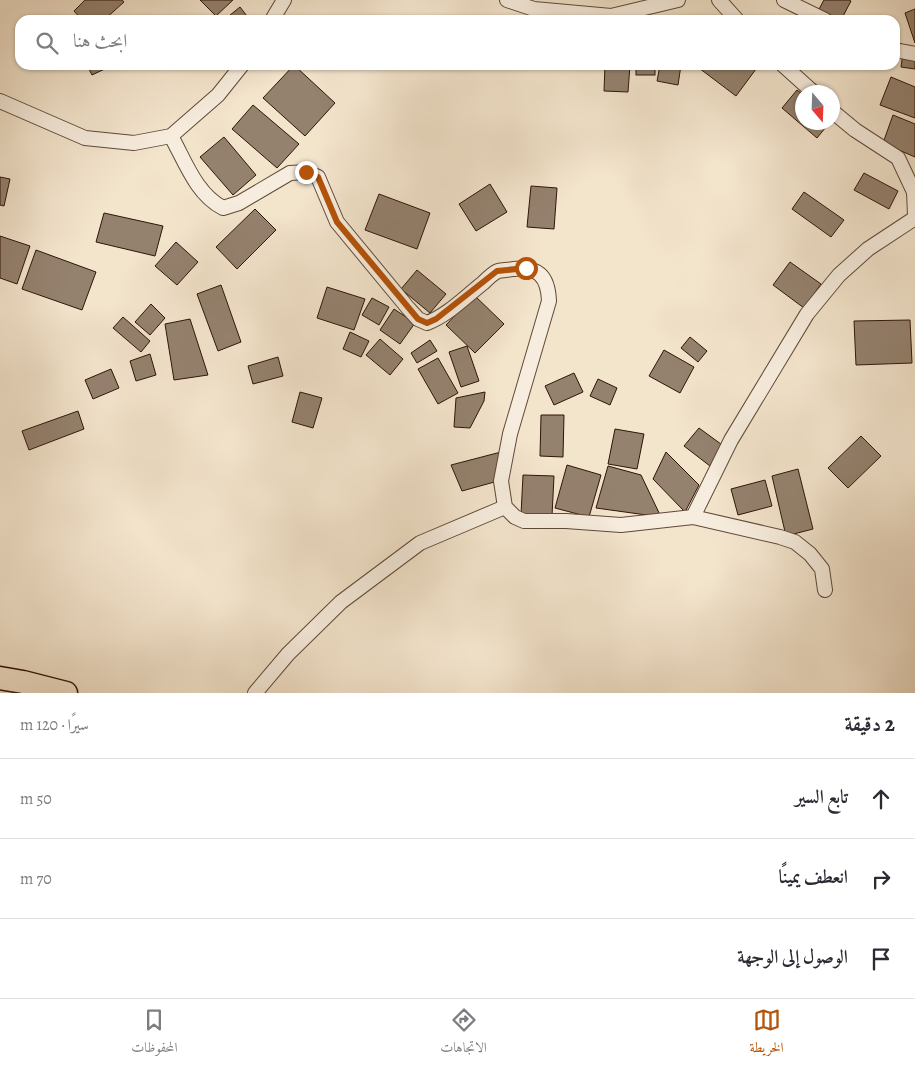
<!DOCTYPE html>
<html lang="ar">
<meta charset="utf-8">
<style>
body{margin:0;font-family:Alegreya,Amiri,serif;background:#f7f7f7;color:#2b2b33;direction:rtl}
.compass{position:absolute;left:795px;top:85px;width:45px;height:45px;border-radius:50%;background:#fff;box-shadow:0 1px 4px #0004;rotate:161deg}
.stop{position:absolute;width:15px;height:15px;margin:-11px;border:4px solid #b45309;border-radius:50%;background:#fff}
.stop.end{background:#b45309;border-color:#fff;box-shadow:0 1px 5px #0008}
.list{margin:0;padding:0;list-style:none}
h2{display:flex;justify-content:space-between;align-items:center;height:65px;margin:0;padding:0 20px;font-size:21px}
h2 small{font-size:16px;font-weight:400;color:#7c7c81}
.list li{display:grid;grid-template-columns:32px 1fr auto;gap:15px;align-items:center;box-sizing:border-box;height:80px;padding:0 20px;border-top:1px solid #e1e1e2}
.list b{display:block;font-size:19px;white-space:nowrap}
.list em{font-size:16px;font-style:normal;color:#7c7c81}
.icon{flex:none;width:28px;height:28px;fill:none;stroke:currentColor;stroke-width:2;stroke-linecap:round;stroke-linejoin:round}
.map{position:relative;flex:none;width:915px;height:693px;overflow:hidden;direction:ltr}
.search{position:absolute;background:#fff;box-shadow:0 1px 4px #0004;left:15px;right:15px;top:15px;height:55px;display:flex;align-items:center;gap:12px;box-sizing:border-box;padding:0 18px;border-radius:15px;color:#7c7c81;font-size:19px}
.sheet{height:305px;background:#fff}
nav{display:flex;justify-content:space-around;align-items:center;box-sizing:border-box;height:70px;border-top:1px solid #e1e1e2;background:#fff;font-size:14px;color:#7c7c81}
nav a{display:grid;justify-items:center;gap:2px}
nav .on{color:#b45309}
.map>svg:first-child{display:block}
.building{fill:#94816e;stroke:#2e1508}
.lines{fill:none;stroke-linecap:round;stroke-linejoin:round}
.street-casing{stroke:#5f4939;stroke-width:16}
.primary-casing{stroke:#2e1508;stroke-width:25}
.street{stroke:#f7edde;stroke-width:14}
.primary{stroke:#f3e4cc;stroke-width:22}
.route{stroke:#b45309;stroke-width:6}
</style>
<div class="map">
<svg width="915" height="693" viewBox="0 0 915 693">
<rect width="100%" height="100%" fill="#f3e4cc"/>
<filter id="stains"><feTurbulence type="fractalNoise" baseFrequency=".004" numOctaves="4"/><feColorMatrix values="0 0 0 0 .2 0 0 0 0 .09 0 0 0 0 .02 0 0 0 .5 -.17"/></filter>
<radialGradient id="worn" r=".72"><stop offset=".6" stop-color="#630" stop-opacity="0"/><stop offset="1" stop-color="#630" stop-opacity=".3"/></radialGradient>
<g class="building">
<path d="M85,0H122L124,2L104,20H82L74,11Z"/>
<path d="M200,0H233L216,16Z"/>
<path d="M824,0H849L851,1L841,20H813Z"/>
<path d="M240,7L250,20H224Z"/>
<path d="M915,9V43L905,13Z"/>
<path d="M904,46L915,48V69L901,67Z"/>
<path d="M87,65H113L92,75Z"/>
<path d="M294,65L335,103L305,136L263,98Z"/>
<path d="M605,65H630L628,92L604,91Z"/>
<rect x="636" y="65" width="19" height="10"/>
<path d="M660,65H681L678,85L657,81Z"/>
<path d="M695,65H759L736,96Z"/>
<path d="M891,77L915,87V118L880,105Z"/>
<path d="M797,90L802,94V122H830L817,138L782,108Z"/>
<path d="M253,105L299,144L277,168L232,129Z"/>
<path d="M893,115L915,124V157L883,143Z"/>
<path d="M224,137L256,175L233,195L200,157Z"/>
<path d="M864,173L898,191L889,209L854,190Z"/>
<path d="M0,177L10,179L4,206L0,205Z"/>
<path d="M490,184L507,212L476,231L459,204Z"/>
<path d="M531,186L557,188L554,229L527,227Z"/>
<path d="M804,192L844,220L831,237L792,209Z"/>
<path d="M379,194L430,213L417,249L365,230Z"/>
<path d="M255,209L276,230L237,269L216,247Z"/>
<path d="M104,213L163,226L155,256L96,242Z"/>
<path d="M0,236L30,246L17,284L0,278Z"/>
<path d="M176,242L198,262L177,285L155,266Z"/>
<path d="M36,250L96,272L82,310L22,289Z"/>
<path d="M790,262L821,284L804,308L773,285Z"/>
<path d="M417,270L446,294L430,313L401,289Z"/>
<path d="M221,285L241,342L218,351L197,294Z"/>
<path d="M327,287L365,299L354,330L317,318Z"/>
<path d="M474,295L504,324L475,353L446,325Z"/>
<path d="M372,298L389,307L379,325L362,315Z"/>
<path d="M151,304L165,318L150,335L135,322Z"/>
<path d="M394,309L415,323L400,344L380,330Z"/>
<path d="M123,317L150,341L141,352L113,328Z"/>
<path d="M190,319L208,375L174,380L165,324Z"/>
<path d="M910,320L912,363L856,365L854,321Z"/>
<path d="M350,332L369,341L361,357L343,349Z"/>
<path d="M690,337L707,351L698,362L681,348Z"/>
<path d="M380,339L403,359L390,375L366,355Z"/>
<path d="M430,340L437,351L417,363L411,353Z"/>
<path d="M467,346L479,381L461,387L449,352Z"/>
<path d="M664,350L694,367L680,393L649,376Z"/>
<path d="M150,354L156,375L136,381L130,361Z"/>
<path d="M278,357L283,376L253,384L248,366Z"/>
<path d="M438,358L458,393L438,404L418,369Z"/>
<path d="M111,369L119,388L93,399L85,380Z"/>
<path d="M574,373L583,392L554,405L545,386Z"/>
<path d="M598,379L617,388L610,405L590,396Z"/>
<path d="M300,392L322,398L313,428L292,422Z"/>
<path d="M485,392L484,401L470,428L454,427L456,398Z"/>
<path d="M78,411L84,429L29,450L22,431Z"/>
<path d="M541,415H564L563,457L540,456Z"/>
<path d="M699,428L725,447L710,466L684,446Z"/>
<path d="M615,429L644,434L637,469L608,464Z"/>
<path d="M861,436L881,456L848,488L828,468Z"/>
<path d="M501,452L498,481L462,491L451,465Z"/>
<path d="M666,452L699,485L685,512L653,479Z"/>
<path d="M567,465L601,475L589,517L555,508Z"/>
<path d="M608,466L641,475L661,517L596,508Z"/>
<path d="M798,469L813,529L786,536L772,476Z"/>
<path d="M523,475L554,476L552,516L521,515Z"/>
<path d="M765,480L772,506L738,515L731,489Z"/>
</g>
<g class="lines">
<defs>
<g id="street">
<path d="M507,0L534,9L611,16L678,0"/>
<path d="M719,0L737,20"/>
<path d="M784,0L825,20"/>
<path d="M272,20L284,0"/>
<path d="M895,50L915,54"/>
<path d="M783,65L813,92"/>
<path d="M0,101L85,138L134,143L171,136L218,95L242,65"/>
<path d="M832,111L855,130L898,158L914,192L915,215"/>
<path d="M171,136C185,161 196,194 223,208L239,203L290,173L306,172L318,177L337,222L408,308L418,319L427,323C448,315 465,297 483,283C487,279 493,273 498,271C502,270 508,270 513,269C538,266 548,276 549,301L510,434L501,481L505,507L515,517L524,521H566L621,525L693,517L780,537L795,542L810,554L822,569L825,590"/>
<path d="M693,517L731,440L807,314L839,275L868,249L915,218"/>
<path d="M255,693L288,654L341,602L420,543L505,507"/>
</g>
<path id="primary" d="M0,678L23,682L66,693"/>
</defs>
<use href="#street" class="street-casing"/>
<use href="#primary" class="primary-casing"/>
<use href="#street" class="street"/>
<use href="#primary" class="primary"/>
</g>
<g class="lines">
<path class="route" d="M306,172L318,177L337,222L418,319L427,323L436,319L497,271L526,268"/>
</g>
<rect width="100%" height="100%" filter="url(#stains)"/>
<rect width="100%" height="100%" fill="url(#worn)"/>
</svg>
<svg class="compass" viewBox="-18 -18 36 36"><path d="M0-13l5 13h-10z" fill="#e53935"/><path d="M0 13l5-13h-10z" fill="#7c7c81"/></svg>
<div class="stop" style="left:526px;top:268px"></div>
<div class="stop end" style="left:306px;top:172px"></div>
<div class="search"><svg class="icon" aria-label="search" viewBox="0 0 24 24"><circle cx="10" cy="10" r="6"/><path d="M15 15l6 6"/></svg>ابحث هنا</div>
</div>
<section class="sheet">
<h2>2 دقيقة<small>سيرًا · 120 m</small></h2>
<ul class="list">
<li><svg class="icon" aria-label="ahead" viewBox="0 0 24 24"><path d="M12 20V5M6 11l6-6 6 6"/></svg><div><b>تابع السير</b></div><em>50 m</em></li>
<li><svg class="icon" aria-label="right" viewBox="0 0 24 24"><path d="M7 20v-9h11M14 6l5 5-5 5"/></svg><div><b>انعطف يمينًا</b></div><em>70 m</em></li>
<li><svg class="icon" aria-label="arrive" viewBox="0 0 24 24"><path d="M6 21V4h12l-3 4 3 4H6"/></svg><div><b>الوصول إلى الوجهة</b></div></li>
</ul>
</section>
<nav>
<a class="on"><svg class="icon" aria-label="map" viewBox="0 0 24 24"><path d="M3 6l6-2 6 2 6-2v14l-6 2-6-2-6 2zM9 4v14M15 6v14"/></svg>الخريطة</a>
<a><svg class="icon" aria-label="directions" viewBox="0 0 24 24"><path d="M12 3l9 9-9 9-9-9zM9 14v-3h6M13 9l2 2-2 2"/></svg>الاتجاهات</a>
<a><svg class="icon" aria-label="saved" viewBox="0 0 24 24"><path d="M7 4h10v16l-5-4-5 4z"/></svg>المحفوظات</a>
</nav>
